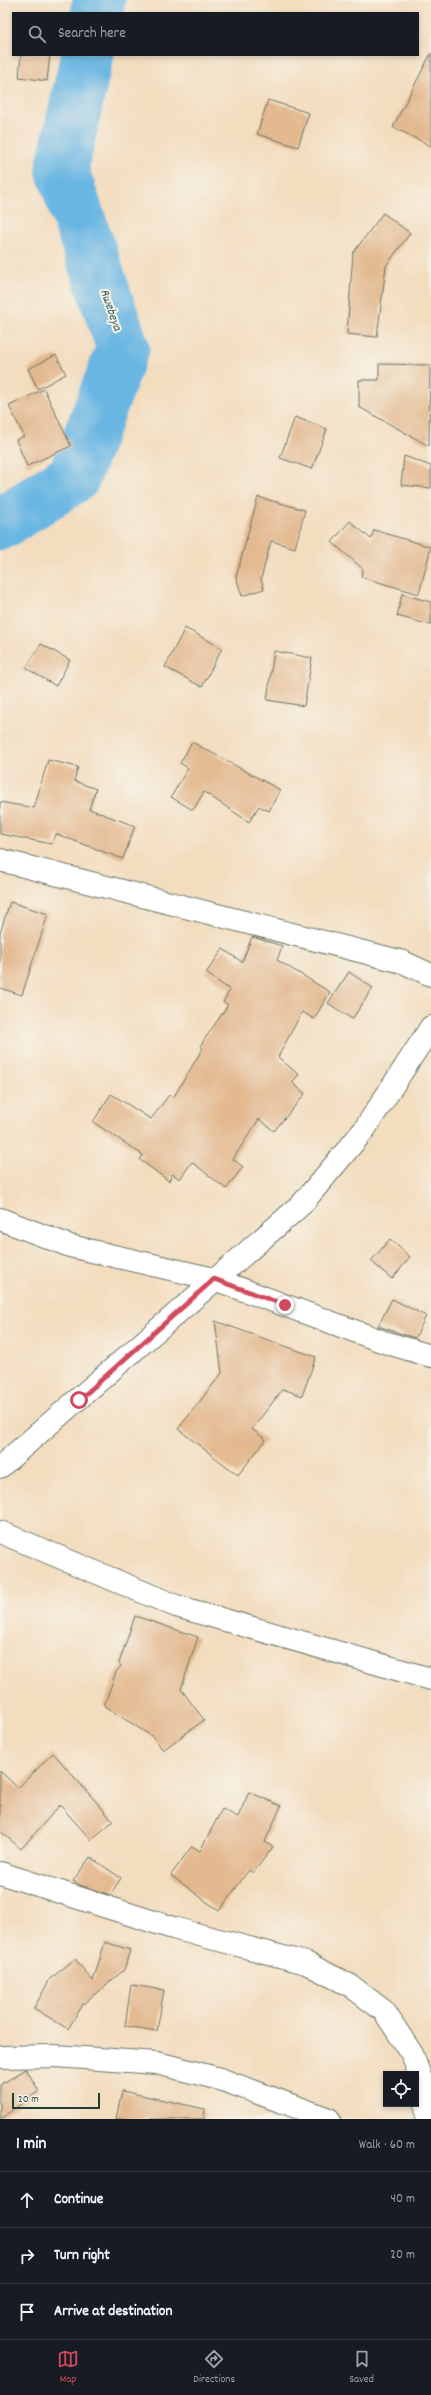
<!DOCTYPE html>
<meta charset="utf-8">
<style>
body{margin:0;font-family:Dekko,sans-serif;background:#242831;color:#f1f3f6}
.controls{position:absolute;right:12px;bottom:12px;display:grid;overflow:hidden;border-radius:0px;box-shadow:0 2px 6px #0003}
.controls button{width:36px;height:36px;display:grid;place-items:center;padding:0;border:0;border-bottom:1px solid #363941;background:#171b24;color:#f1f3f6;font:20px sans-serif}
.scale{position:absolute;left:12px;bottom:10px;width:88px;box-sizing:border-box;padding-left:4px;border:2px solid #1f3d34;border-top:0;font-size:11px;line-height:14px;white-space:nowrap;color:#1f3d34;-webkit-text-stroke:3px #f7f3e8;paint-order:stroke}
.stop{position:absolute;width:12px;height:12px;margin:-9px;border:3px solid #d1495b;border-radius:50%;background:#fff}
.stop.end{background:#d1495b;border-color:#fff;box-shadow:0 1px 4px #0008}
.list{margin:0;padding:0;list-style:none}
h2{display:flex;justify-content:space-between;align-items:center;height:52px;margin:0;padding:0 16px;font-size:17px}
h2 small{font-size:13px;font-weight:400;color:#9ea1a6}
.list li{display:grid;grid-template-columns:26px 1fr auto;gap:12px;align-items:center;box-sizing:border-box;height:56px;padding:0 16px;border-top:1px solid #363941}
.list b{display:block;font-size:15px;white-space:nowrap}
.list em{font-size:13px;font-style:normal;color:#9ea1a6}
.icon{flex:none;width:22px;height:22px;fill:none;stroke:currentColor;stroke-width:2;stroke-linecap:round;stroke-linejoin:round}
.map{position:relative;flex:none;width:431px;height:2119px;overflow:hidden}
.search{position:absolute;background:#171b24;box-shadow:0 2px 6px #0003;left:12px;right:12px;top:12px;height:44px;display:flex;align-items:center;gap:10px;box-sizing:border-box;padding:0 14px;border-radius:0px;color:#9ea1a6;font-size:15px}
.sheet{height:220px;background:#171b24}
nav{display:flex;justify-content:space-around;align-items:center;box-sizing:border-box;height:56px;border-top:1px solid #363941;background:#171b24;font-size:11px;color:#9ea1a6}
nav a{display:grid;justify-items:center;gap:2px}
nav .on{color:#d1495b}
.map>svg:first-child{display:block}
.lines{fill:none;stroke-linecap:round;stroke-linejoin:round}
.river{stroke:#69b6e3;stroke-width:53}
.building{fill:#e3b990}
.minor-casing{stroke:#697565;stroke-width:24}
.minor{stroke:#fff;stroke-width:22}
.route{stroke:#d1495b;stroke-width:5}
.labels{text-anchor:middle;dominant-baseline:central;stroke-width:4;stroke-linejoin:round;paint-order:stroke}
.water-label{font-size:13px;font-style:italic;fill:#325b60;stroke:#f7f3e8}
</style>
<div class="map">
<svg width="431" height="2119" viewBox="0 0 431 2119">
<rect width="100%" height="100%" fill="#f7f3e8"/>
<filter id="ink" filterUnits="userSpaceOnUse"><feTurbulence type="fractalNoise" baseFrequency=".025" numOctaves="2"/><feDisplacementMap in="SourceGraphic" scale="8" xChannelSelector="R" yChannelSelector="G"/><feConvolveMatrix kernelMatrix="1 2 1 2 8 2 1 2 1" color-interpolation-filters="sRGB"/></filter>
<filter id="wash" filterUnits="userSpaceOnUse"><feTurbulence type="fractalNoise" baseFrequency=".012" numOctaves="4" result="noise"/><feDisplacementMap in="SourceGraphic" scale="16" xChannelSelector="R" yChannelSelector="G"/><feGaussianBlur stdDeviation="0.9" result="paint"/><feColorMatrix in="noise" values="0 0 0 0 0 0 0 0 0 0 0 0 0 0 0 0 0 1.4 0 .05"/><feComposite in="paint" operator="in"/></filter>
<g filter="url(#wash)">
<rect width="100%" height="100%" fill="#f3ddbf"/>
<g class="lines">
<g class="river">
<path d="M97,13L99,0"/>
<path d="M0,524L74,477L123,348L62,169L87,55"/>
</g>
</g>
<g id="blocks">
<g class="building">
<path d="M431,53V146L393,127Z"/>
<path d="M21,55H50L47,81L19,77Z"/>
<path d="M268,100L309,113L298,147L257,134Z"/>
<path d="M383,213L410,233L386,266L377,337L347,334L353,253Z"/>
<path d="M56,355L66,374L38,389L28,369Z"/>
<path d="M379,364L430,365L429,446L359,407V380H379Z"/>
<path d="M44,389L71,446L27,466L16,440L24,436L9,406Z"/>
<path d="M295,417L327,429L312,469L280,458Z"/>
<path d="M404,456L431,466V488L401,485Z"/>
<path d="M258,497L305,510L295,548L271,541L261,579L264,589L242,596L236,577Z"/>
<path d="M350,521L371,539L374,530L431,547L419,594L361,577L363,569L332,542Z"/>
<path d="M402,594L431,602V625L397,616Z"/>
<path d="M185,628L222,648L202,687L165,667Z"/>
<path d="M41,644L70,660L56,686L26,668Z"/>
<path d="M274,651L312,658L304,706L267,700Z"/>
<path d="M192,742L280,790L269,811L259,806L249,822L204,792L193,810L171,797L188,768L180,763Z"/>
<path d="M48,760L78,767L74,781L96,789L89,809L135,826L123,859L56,834L52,844L0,834V802L34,808Z"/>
<path d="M10,902L48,914L22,995L0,988V933Z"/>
<path d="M252,937L282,946L277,960L330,992L314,1019L302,1012L278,1057L299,1075L292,1082L305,1094L274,1131L259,1119L233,1159L243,1167L226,1189L192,1162L180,1179L172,1174L169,1181L140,1160L143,1155L93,1122L111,1094L151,1119L169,1095L173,1098L203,1048L200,1046L228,1005L223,1002L230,990L206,973L223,949L242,962Z"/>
<path d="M349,972L373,988L352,1019L328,1003Z"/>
<path d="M390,1239L410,1257L392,1279L371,1261Z"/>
<path d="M392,1299L426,1316L415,1338L378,1326Z"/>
<path d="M215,1321L316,1357L302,1396L283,1389L252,1429L266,1440L238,1475L178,1429L222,1373Z"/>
<path d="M135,1616L198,1637L181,1689L204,1720L163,1750L153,1737L104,1706L116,1672L121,1666L119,1663Z"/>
<path d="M53,1753L113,1821L91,1840L60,1805L21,1849L0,1831V1771L18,1788Z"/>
<path d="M249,1792L281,1806L265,1842L273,1847L253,1873L249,1870L219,1911L171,1875L192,1846L200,1851L222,1809L238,1817Z"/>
<path d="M90,1857L121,1878L110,1895L80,1885L73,1881Z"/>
<path d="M105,1942L130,1950L124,1970L84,2003L68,2029L34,2008L50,1979L75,1959L93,1981Z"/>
<path d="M131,1985L164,1990L157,2031L125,2026Z"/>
<path d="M26,2069L39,2091L0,2119V2085Z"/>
<path d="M122,2091L205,2109L204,2119H116Z"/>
</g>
</g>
</g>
<g filter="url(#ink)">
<use href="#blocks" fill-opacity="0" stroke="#697565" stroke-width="1"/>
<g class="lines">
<defs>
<g id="minor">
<path d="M0,860L403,962L431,975"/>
<path d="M0,1219L70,1246L214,1279L384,1342L431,1356"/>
<path d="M0,1467L301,1205L364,1130L431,1027"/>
<path d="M0,1532L176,1606L431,1679"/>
<path d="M0,1873L173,1928L306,1963L351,1986L384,2011L412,2054L425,2090L427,2119"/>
<path d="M0,2057L55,2056L157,2063L220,2079L329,2119"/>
</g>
</defs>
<use href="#minor" class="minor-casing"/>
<use href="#minor" class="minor"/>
</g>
</g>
<g class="lines" filter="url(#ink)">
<path class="route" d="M79,1400L214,1279L285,1305"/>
</g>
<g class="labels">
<g class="water-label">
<text transform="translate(110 310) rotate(71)">Rwebeya</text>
</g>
</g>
</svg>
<div class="controls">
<button><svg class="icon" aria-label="locate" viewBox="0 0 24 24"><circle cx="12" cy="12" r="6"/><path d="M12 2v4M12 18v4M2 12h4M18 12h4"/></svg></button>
</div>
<div class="scale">20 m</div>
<div class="stop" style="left:79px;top:1400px"></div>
<div class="stop end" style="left:285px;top:1305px"></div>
<div class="search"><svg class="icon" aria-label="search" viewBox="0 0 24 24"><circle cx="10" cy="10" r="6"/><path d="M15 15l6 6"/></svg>Search here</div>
</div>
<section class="sheet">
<h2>1 min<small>Walk · 60 m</small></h2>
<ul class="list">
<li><svg class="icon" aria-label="ahead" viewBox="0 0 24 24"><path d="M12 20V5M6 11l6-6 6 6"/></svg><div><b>Continue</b></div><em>40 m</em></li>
<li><svg class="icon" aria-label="right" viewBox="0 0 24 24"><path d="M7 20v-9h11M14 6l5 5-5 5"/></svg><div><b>Turn right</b></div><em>20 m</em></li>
<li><svg class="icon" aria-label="arrive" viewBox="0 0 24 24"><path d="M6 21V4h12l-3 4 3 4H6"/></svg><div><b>Arrive at destination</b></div></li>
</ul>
</section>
<nav>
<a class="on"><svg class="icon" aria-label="map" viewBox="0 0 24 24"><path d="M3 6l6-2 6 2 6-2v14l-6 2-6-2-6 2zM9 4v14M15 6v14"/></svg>Map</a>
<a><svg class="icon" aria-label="directions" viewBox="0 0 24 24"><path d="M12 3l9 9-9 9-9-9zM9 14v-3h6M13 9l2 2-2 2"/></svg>Directions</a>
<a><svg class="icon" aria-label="saved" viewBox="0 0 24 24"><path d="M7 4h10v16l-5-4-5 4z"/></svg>Saved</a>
</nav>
